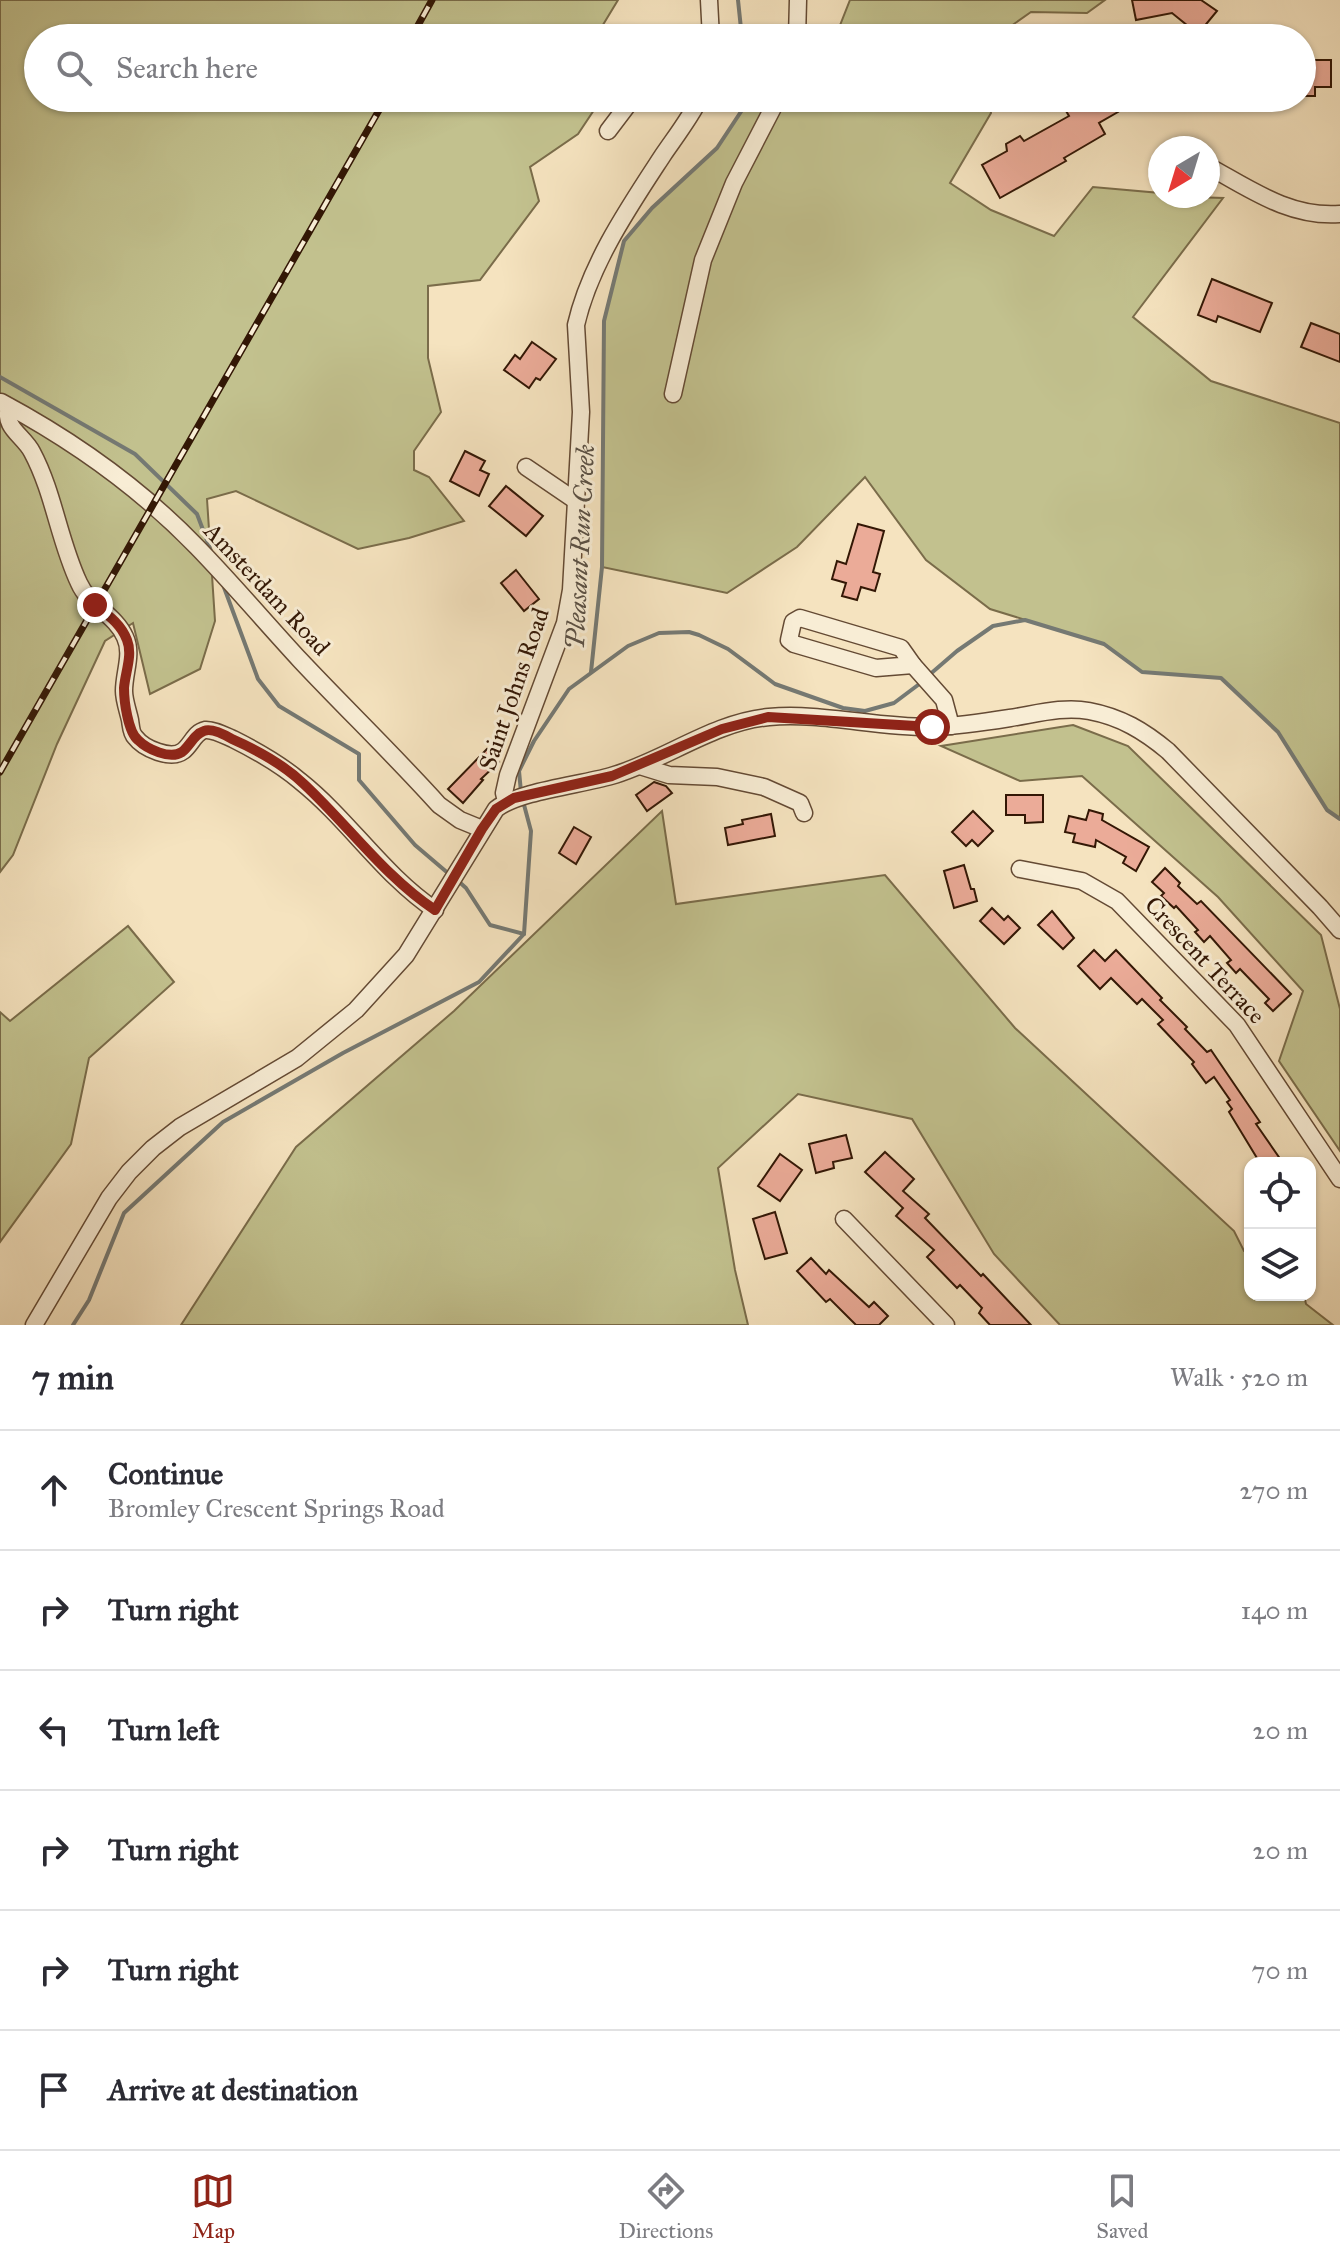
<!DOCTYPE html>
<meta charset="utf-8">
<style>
body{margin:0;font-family:"IM FELL Great Primer",serif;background:#f7f7f7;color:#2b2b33}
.controls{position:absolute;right:24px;bottom:24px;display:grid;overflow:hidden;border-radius:16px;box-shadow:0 2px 6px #0004}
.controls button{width:72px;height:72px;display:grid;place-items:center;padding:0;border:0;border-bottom:2px solid #e1e1e2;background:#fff;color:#2b2b33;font:40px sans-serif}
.compass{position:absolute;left:1148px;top:136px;width:72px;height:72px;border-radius:50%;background:#fff;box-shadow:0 2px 6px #0004;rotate:218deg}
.stop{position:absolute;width:24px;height:24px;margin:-18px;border:6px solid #8f2418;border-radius:50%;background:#fff}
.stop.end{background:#8f2418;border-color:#fff;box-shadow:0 2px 8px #0008}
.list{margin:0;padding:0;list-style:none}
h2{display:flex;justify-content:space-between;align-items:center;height:104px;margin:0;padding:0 32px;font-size:34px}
h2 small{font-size:26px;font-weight:400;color:#7c7c81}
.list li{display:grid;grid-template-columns:52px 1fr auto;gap:24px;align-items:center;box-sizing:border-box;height:120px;padding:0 32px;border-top:2px solid #e1e1e2}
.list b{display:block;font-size:30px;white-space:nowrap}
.list p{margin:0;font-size:26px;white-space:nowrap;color:#7c7c81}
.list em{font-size:26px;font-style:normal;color:#7c7c81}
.icon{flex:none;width:44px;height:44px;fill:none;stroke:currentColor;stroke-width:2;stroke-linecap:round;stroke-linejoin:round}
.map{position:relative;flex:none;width:1340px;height:1325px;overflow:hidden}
.search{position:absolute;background:#fff;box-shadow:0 2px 6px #0004;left:24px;right:24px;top:24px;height:88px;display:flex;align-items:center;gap:20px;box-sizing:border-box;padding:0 28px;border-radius:44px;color:#7c7c81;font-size:30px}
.sheet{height:824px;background:#fff}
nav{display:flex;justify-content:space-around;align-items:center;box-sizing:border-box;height:112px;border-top:2px solid #e1e1e2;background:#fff;font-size:22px;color:#7c7c81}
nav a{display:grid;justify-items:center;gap:4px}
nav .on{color:#8f2418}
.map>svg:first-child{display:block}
.green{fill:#c2c18e;stroke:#7a6c4a;stroke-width:2}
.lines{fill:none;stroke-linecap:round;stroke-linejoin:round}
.stream{stroke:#757973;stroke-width:4}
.building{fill:#ebab98;stroke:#331705;stroke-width:2}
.minor-casing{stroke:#644a34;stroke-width:19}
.minor{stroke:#f8edd5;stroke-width:16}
.rail-casing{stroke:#331705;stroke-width:7}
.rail{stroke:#f8edd5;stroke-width:4;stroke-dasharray:12;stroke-linecap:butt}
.route{stroke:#8f2418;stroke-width:10}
.labels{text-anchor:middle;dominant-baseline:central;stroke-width:6;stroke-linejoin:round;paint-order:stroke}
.street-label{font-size:24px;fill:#331705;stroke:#f8edd5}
.water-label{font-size:26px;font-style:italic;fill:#5a5045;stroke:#f8edd5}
</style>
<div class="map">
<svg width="1340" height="1325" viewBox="0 0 1340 1325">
<rect width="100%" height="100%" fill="#f5e3bf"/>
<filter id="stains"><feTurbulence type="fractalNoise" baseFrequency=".0025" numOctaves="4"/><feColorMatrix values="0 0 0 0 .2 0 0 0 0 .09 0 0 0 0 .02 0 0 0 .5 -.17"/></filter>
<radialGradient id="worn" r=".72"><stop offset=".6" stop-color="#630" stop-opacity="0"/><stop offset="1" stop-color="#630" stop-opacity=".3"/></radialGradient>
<g class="green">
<path d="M0,0H618L595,38H38V98H602L578,134L530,167L539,201L480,280L428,286V358L441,412L414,451V470L429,477L464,521L409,538L358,549L236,491L207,499L215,621L200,669L150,694L133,623L105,641L57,744L13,855L0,872Z"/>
<path d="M850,0H1105L1087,13L1031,12L994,38H835Z"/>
<path d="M750,98H989L991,113L950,183L991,210L1054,236L1093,187L1160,193V196L1223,198L1133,317L1211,381L1340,423V819L1327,810L1278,732L1221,678L1142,672L1104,644L990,609L926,560L865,477L797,547L727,593L602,567L604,321L624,241L652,208L717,148Z"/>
<path d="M1073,725L1128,746L1321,935L1340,1009V1151L1279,1061L1303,991L1218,897L1082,776L1020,781L941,746Z"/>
<path d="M662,811L676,904L885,875L1015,1028L1234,1231L1244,1251L1250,1250V1295H1304L1306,1304L1333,1325H1060L994,1254L912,1119L798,1094L718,1168L735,1270L748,1325H181L296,1147L454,1011Z"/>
<path d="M128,926L174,982L89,1058L71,1144L0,1242V1012L10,1021Z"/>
</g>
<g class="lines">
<g class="stream">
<path d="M738,0L742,38"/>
<path d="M0,377L135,454L197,514L211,551"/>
<path d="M222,582L258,679L279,706L359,754V780L415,845L449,874"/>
<path d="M591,672L602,567L604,321L624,241L652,208L717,148L750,98"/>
<path d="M928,676L957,651L993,626L1025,620L1104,644L1142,672L1221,678L1278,732L1327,810L1340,819"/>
<path d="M521,792L519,771L534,741L569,689L628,646L659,633L689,632L699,635L728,649L775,684L843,708L865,711L894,703L922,682"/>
<path d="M456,879L466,888L490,925L524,934"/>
<path d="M73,1325L89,1300L124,1213L223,1122L343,1053L479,982L524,934L531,831L523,801"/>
</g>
</g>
<g class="building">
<path d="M1132,0H1201L1217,11L1198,34L1172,13L1136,20Z"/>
<path d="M1302,60H1331V87H1315V96H1302Z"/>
<path d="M1090,98H1110L1118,112L1099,123L1105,134L1064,158L1066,161L1000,198L982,165L1007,151L1006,144L1020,136L1024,141L1069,116L1066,111Z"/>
<path d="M1212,279L1272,303L1260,332L1218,316L1216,322L1198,315Z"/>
<path d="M1311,323L1340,334V362L1301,347Z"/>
<path d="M532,342L556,359L540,380L536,378L529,388L504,370L515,355L520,359Z"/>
<path d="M465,451L485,461L480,470L489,474L479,496L450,481Z"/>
<path d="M506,486L543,516L526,536L489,506Z"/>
<path d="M858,524L884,531L873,572L880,574L875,591L861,587L857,600L842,596L846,583L832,579L837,561L846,564Z"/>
<path d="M516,570L539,599L524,611L501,583Z"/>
<path d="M487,749L499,762L481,779L483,780L463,803L448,789Z"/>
<path d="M654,782L666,786L672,793L647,811L636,795Z"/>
<path d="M1006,795H1043V822L1025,823V815H1006Z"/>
<path d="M1089,810L1103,814L1102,820L1149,847L1136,871L1123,863L1126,857L1096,840L1095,847L1073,842L1075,834L1065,832L1069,816L1086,820Z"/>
<path d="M973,811L993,831L978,846L972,840L966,846L952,832Z"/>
<path d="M771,814L775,836L728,845L725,828L743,824L742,820Z"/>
<path d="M574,827L591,837L576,864L559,853Z"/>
<path d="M964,865L971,889H974L977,901L954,908L944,871Z"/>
<path d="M1165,868L1180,883L1178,886L1197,904L1201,901L1291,994L1273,1011L1265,1003L1269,999L1240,969L1236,973L1227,963L1231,960L1210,936L1204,942L1195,932L1198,930L1176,906L1174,908L1161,896L1164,893L1152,882Z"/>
<path d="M992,908L1004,920L1008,916L1020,928L1004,944L980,921Z"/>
<path d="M1052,911L1074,938L1063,949L1038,925Z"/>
<path d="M1094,950L1105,961L1116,950L1162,998L1160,1000L1187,1027L1185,1029L1207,1052L1211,1050L1260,1122L1256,1124L1283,1163H1260L1229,1112L1232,1109L1227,1102L1230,1100L1214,1077L1206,1083L1192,1064L1194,1062L1158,1024L1163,1020L1142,999L1137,1004L1111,978L1100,989L1078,966Z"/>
<path d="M846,1135L852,1158L833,1162L834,1168L816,1173L809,1144Z"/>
<path d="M885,1152L914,1179L903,1191L929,1214L925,1218L981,1276L983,1274L1031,1325H990L979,1313L982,1308L960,1285L957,1288L927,1257L934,1250L896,1216L903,1208L865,1172Z"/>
<path d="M780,1154L802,1170L780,1201L758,1186Z"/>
<path d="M775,1212L787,1253L765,1259L753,1219Z"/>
<path d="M811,1258L826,1274L829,1270L869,1307L874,1302L888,1316L879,1325H856L830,1299L826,1302L797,1271Z"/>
</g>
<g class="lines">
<defs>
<g id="minor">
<path d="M709,0L711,38"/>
<path d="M797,38L798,0"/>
<path d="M608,131L633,98"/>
<path d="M1208,166C1250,189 1290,218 1340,214"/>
<path d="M673,394L703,260L734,183L778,98"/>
<path d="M1,402C72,440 141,489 197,547C232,583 265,622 300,660C346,709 394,755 439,805L460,820L482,829"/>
<path d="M9,407C3,428 23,435 32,452C54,493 59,541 79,583C89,606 115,614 125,637C133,654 124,672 124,691C124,700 128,711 130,720C131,726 131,733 135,737C144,749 171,760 183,751C191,745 195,732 205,730C213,729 226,736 233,739C257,751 280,764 300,781C349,820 383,875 435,910"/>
<path d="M526,467L576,501"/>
<path d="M800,618L901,648L913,665L876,668L794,644L789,640L793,622Z"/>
<path d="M913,665L944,700L951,726"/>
<path d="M640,766L669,775L717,777L764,787L800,803L804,813"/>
<path d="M506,801L504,793L508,775L565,623L571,590L581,412L576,325C590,264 629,207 663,155C676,136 690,118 700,98"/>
<path d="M1020,869L1082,881L1117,901L1237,1025L1340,1179"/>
<path d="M844,1219L946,1325"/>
<path d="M34,1325L109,1198L129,1172L153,1148L180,1127L297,1058L356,1010L406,955L496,809C519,791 580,785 611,776C664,761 713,722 769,717C820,712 879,728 932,727C959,726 985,722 1010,718C1036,714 1063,706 1089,711C1121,717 1144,731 1168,751L1320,907L1340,930"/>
</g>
</defs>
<use href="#minor" class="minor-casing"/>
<use href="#minor" class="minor"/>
<defs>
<g id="rail">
<path d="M411,38L432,0"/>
<path d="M0,772L386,98"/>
</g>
</defs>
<use href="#rail" class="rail-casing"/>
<use href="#rail" class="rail"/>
</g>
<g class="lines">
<path class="route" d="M95,605C108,615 121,624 127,640C133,655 125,673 124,688C124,701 128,732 138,740C147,749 170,760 182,752C190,746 194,734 204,731C211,728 225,735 232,739C257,750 284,765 304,784C348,825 385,877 435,910L482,829L496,809L514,798L612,776L722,729L768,717L932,727"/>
</g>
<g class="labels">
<g class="street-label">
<text transform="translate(267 589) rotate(47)">Amsterdam Road</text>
<text transform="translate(514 689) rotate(-71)">Saint Johns Road</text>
<text transform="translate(1205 960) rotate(47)">Crescent Terrace</text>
</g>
<g class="water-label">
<text transform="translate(580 547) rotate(-87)">Pleasant Run Creek</text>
</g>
</g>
<rect width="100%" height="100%" filter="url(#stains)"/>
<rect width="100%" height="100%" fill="url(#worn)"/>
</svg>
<div class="controls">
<button><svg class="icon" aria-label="locate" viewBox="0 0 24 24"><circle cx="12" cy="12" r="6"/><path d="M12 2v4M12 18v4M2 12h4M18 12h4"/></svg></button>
<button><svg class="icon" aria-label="layers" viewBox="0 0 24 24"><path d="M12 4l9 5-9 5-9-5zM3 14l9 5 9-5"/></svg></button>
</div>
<svg class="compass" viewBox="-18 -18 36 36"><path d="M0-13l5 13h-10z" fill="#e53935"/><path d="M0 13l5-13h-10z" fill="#7c7c81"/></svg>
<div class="stop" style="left:932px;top:727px"></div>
<div class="stop end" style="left:95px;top:605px"></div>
<div class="search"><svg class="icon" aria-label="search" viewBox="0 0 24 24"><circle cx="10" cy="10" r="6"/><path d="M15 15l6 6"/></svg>Search here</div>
</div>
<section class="sheet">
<h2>7 min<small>Walk · 520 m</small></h2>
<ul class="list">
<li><svg class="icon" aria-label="ahead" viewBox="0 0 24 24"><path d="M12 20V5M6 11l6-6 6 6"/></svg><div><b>Continue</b><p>Bromley Crescent Springs Road</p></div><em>270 m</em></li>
<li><svg class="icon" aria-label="right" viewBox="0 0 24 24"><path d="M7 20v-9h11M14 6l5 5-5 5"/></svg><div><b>Turn right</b></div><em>140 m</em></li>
<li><svg class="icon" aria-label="left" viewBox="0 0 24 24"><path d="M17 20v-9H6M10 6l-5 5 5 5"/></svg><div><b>Turn left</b></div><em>20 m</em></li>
<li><svg class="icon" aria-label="right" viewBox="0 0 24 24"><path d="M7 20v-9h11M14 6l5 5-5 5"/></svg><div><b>Turn right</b></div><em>20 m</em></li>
<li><svg class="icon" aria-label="right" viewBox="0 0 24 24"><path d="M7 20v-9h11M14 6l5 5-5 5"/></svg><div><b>Turn right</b></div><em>70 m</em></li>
<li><svg class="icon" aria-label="arrive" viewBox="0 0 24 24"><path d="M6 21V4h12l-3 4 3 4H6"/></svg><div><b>Arrive at destination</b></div></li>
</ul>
</section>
<nav>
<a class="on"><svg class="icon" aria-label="map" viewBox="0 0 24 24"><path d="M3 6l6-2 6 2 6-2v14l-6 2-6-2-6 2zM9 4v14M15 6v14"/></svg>Map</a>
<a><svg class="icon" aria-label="directions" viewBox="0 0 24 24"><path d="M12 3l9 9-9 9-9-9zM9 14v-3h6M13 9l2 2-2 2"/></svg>Directions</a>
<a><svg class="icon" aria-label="saved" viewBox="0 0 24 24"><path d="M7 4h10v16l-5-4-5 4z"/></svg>Saved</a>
</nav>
